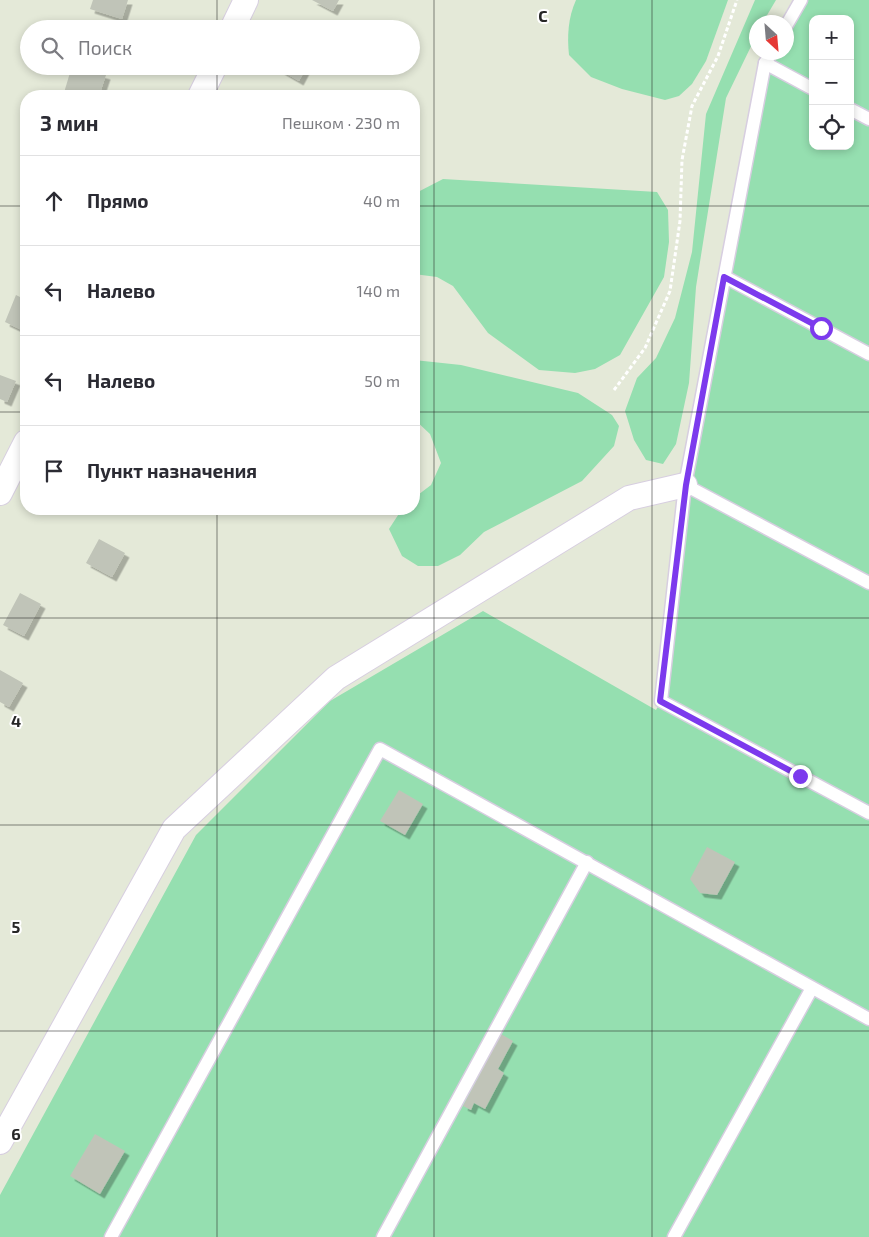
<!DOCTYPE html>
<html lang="ru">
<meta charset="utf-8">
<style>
body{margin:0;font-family:"Exo 2",sans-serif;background:#f2f2f3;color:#2b2b33}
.controls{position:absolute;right:15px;top:15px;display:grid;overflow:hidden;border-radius:10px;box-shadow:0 2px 8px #0003}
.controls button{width:45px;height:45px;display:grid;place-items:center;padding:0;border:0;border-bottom:1px solid #e1e1e2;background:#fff;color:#2b2b33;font:25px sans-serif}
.compass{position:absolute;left:749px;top:15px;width:45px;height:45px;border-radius:50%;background:#fff;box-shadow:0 2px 8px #0003;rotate:154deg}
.stop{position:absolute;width:15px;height:15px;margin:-11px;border:4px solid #7c3aed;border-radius:50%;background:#fff}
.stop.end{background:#7c3aed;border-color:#fff;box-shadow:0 1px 5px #0008}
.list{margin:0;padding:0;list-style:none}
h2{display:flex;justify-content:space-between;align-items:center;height:65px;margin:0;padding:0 20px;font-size:21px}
h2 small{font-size:16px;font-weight:400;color:#7c7c81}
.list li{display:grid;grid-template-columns:32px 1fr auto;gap:15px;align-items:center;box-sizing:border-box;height:90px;padding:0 20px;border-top:1px solid #e1e1e2}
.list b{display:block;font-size:19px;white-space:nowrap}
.list em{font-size:16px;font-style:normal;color:#7c7c81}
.icon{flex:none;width:28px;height:28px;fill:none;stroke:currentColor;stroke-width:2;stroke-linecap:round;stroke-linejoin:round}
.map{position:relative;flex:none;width:869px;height:1237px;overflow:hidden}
.search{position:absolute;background:#fff;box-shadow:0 2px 8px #0003;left:20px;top:20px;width:400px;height:55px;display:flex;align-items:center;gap:12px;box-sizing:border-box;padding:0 18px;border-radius:28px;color:#7c7c81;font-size:19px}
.panel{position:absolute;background:#fff;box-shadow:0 2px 8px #0003;left:20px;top:90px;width:400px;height:425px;border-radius:20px}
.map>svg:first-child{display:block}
.green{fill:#95dfb0;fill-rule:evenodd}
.building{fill:#c0c4b8;filter:url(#shadow)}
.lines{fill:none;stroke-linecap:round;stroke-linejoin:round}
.service-casing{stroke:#d7cee0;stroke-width:15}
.minor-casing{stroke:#d7cee0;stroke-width:26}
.path{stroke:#fff;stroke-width:3;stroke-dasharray:4 2.5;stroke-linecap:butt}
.service{stroke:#fff;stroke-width:12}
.minor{stroke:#fff;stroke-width:24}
.route{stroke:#7c3aed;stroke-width:6}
.grid{fill:none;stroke:#272727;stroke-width:1;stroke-opacity:0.55}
.grid-label{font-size:16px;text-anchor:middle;font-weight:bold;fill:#272727;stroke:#fff;stroke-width:4;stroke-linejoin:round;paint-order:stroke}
</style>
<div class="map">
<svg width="869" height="1237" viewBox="0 0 869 1237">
<defs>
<filter id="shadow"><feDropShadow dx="4.5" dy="4.5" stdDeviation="0" flood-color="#0004"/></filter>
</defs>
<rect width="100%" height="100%" fill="#e4e9d8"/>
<g class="green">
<path d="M576,0H728L706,61L692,84L679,96L665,100L622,89L591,77L569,55C567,36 568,18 576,0Z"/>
<path d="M755,0H776L763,22H756V36L726,98L696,287L689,383L676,444L663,464L646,460L634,440L625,411L637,378L656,358L675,318L692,252L706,114Z"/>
<path d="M801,0H869V1237H0V1195L196,835L330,701L483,611L656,710L661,701L685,485L772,53L786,52L787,26ZM813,19H850V146H813Z"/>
<path d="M443,179L657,192L668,210L669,242L664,277L620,355L595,369L575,373L539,370L488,333L453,286L437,277L414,274V194Z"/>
<path d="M414,360L461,365L578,393L612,415L619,426L614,446L582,481L484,532L460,555L438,566H418L402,556L389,529L402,509H414V498L431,485L441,463L430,434L414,419Z"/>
</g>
<g class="building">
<path d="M93,0H128L122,19L90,9Z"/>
<path d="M312,0H339L333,11Z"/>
<path d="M72,66L106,75L99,96H63Z"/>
<path d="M273,66H307L299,81Z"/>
<path d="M16,295L26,300V332L5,322Z"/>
<path d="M0,375L16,381L7,402L0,399Z"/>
<path d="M99,539L125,553L112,577L86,563Z"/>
<path d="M20,593L41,604L24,636L3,625Z"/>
<path d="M0,670L23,683L9,707L0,702Z"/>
<path d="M399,790L423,804L405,835L380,821Z"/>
<path d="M707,847L735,862L717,895L700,893L690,879Z"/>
<path d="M501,1034L513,1041L498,1069L504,1073L485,1109L474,1103L471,1110L463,1106Z"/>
<path d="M95,1134L125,1151L100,1194L70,1176Z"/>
</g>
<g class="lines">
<defs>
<g id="service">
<path d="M786,26L801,0"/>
<path d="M772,52L765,63L685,485L661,701L869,813"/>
<path d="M765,63L813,89"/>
<path d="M850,109L869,119"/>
<path d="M725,277L869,354"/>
<path d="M685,485L869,583"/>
<path d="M111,1237L380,749L869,1019"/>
<path d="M383,1237L587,862"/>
<path d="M674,1237L812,988"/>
</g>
<g id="minor">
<path d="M232,29L246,0"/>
<path d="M200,96L215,66"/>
<path d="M0,493L26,442"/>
<path d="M0,1142L174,829L336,678L629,498L685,485"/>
</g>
</defs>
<use href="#service" class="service-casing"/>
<use href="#minor" class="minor-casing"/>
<path class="path" d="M614,390L645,348L670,291L680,221L682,160L692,106L718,56L737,0"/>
<use href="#service" class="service"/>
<use href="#minor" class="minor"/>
</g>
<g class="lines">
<path class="route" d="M800,776L660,701L686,485L724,277L821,328"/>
</g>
<path class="grid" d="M217,0V29M434,0V1237M652,0V1237M217,66V96M0,206H26M414,206H869M0,412H26M414,412H869M217,509V1237M0,618H869M0,825H869M0,1031H869"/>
<g class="grid-label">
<text x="543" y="22">C</text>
<text x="16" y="727">4</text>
<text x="16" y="933">5</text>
<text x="16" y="1140">6</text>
</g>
</svg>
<div class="controls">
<button>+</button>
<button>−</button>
<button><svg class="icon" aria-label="locate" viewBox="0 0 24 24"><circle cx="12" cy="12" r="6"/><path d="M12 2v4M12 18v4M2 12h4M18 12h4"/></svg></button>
</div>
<svg class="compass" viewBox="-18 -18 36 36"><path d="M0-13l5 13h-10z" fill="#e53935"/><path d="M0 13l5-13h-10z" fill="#7c7c81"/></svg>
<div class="stop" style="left:821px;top:328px"></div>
<div class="stop end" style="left:800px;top:776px"></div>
<div class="search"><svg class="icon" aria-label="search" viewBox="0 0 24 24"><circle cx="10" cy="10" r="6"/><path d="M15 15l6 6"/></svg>Поиск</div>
<section class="panel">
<h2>3 мин<small>Пешком · 230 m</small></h2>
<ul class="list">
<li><svg class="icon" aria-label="ahead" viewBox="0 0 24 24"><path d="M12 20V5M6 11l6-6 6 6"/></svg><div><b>Прямо</b></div><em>40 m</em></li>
<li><svg class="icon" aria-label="left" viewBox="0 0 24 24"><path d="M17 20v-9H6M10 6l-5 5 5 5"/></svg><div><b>Налево</b></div><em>140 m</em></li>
<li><svg class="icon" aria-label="left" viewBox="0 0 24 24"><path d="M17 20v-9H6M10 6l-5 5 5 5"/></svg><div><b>Налево</b></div><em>50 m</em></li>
<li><svg class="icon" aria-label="arrive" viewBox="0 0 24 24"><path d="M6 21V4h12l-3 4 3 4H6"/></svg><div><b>Пункт назначения</b></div></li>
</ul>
</section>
</div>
